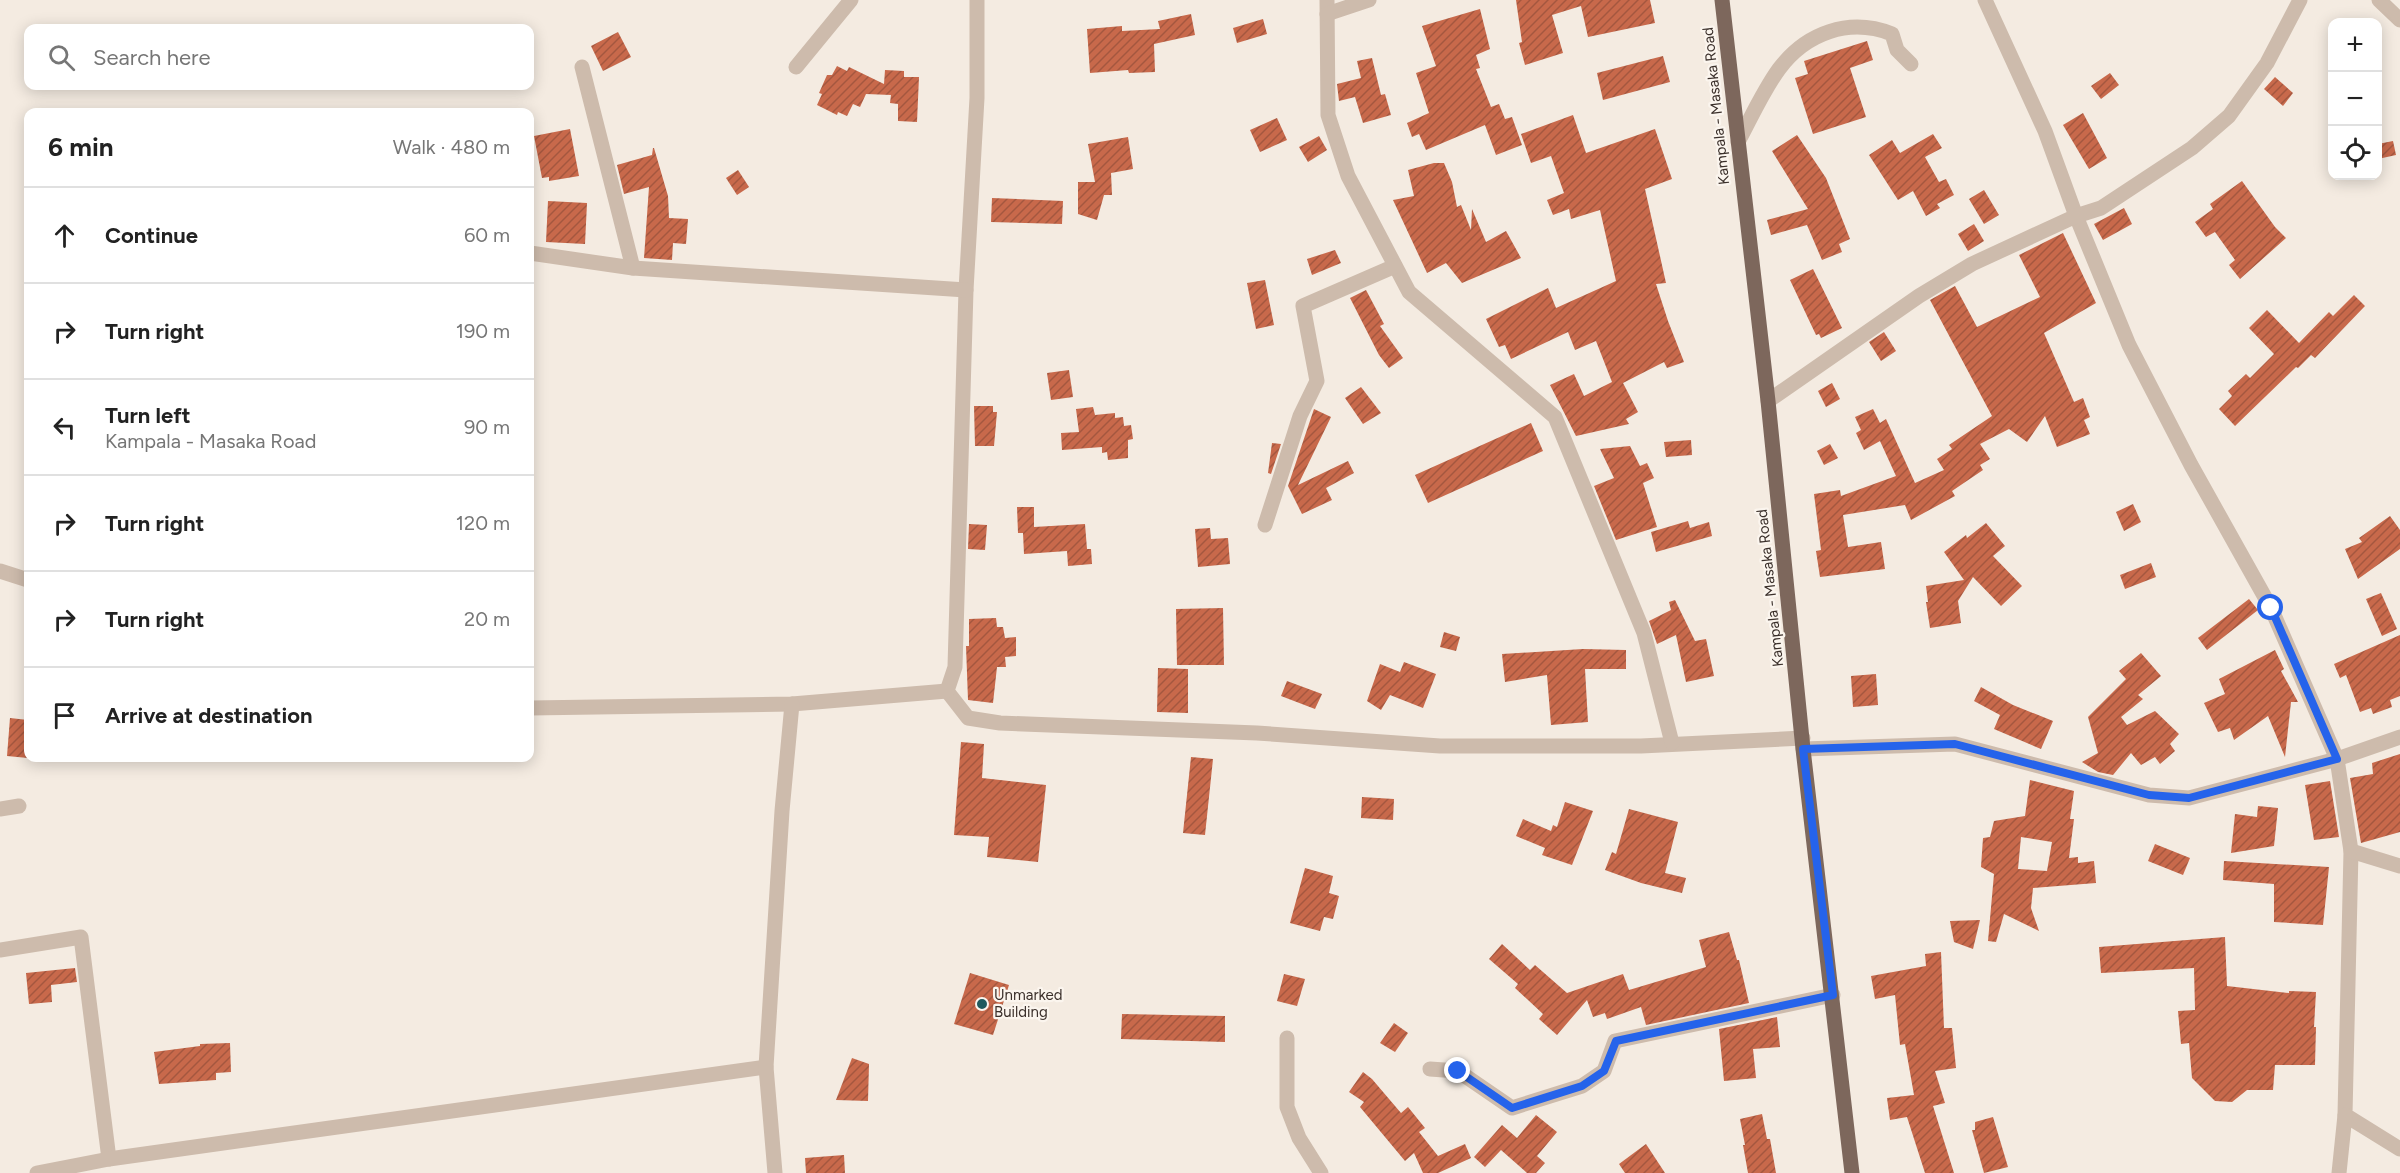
<!DOCTYPE html>
<meta charset="utf-8">
<style>
body{margin:0;font-family:Figtree,sans-serif;background:#f6f6f6;color:#222}
.controls{position:absolute;right:18px;top:18px;display:grid;overflow:hidden;border-radius:12px;box-shadow:0 3px 15px #0003}
.controls button{width:54px;height:54px;display:grid;place-items:center;padding:0;border:0;border-bottom:2px solid #e0e0e0;background:#fff;color:#222;font:30px sans-serif}
.stop{position:absolute;width:18px;height:18px;margin:-14px;border:4px solid #2563eb;border-radius:50%;background:#fff}
.stop.end{background:#2563eb;border-color:#fff;box-shadow:0 2px 6px #0008}
.list{margin:0;padding:0;list-style:none}
h2{display:flex;justify-content:space-between;align-items:center;height:78px;margin:0;padding:0 24px;font-size:26px}
h2 small{font-size:20px;font-weight:400;color:#767676}
.list li{display:grid;grid-template-columns:39px 1fr auto;gap:18px;align-items:center;box-sizing:border-box;height:96px;padding:0 24px;border-top:2px solid #e0e0e0}
.list b{display:block;font-size:22px;white-space:nowrap}
.list p{margin:0;font-size:20px;white-space:nowrap;color:#767676}
.list em{font-size:20px;font-style:normal;color:#767676}
.icon{flex:none;width:33px;height:33px;fill:none;stroke:currentColor;stroke-width:2;stroke-linecap:round;stroke-linejoin:round}
.map{position:relative;flex:none;width:2400px;height:1173px;overflow:hidden}
.search{position:absolute;background:#fff;box-shadow:0 3px 15px #0003;left:24px;top:24px;width:510px;height:66px;display:flex;align-items:center;gap:15px;box-sizing:border-box;padding:0 21px;border-radius:12px;color:#767676;font-size:22px}
.panel{position:absolute;background:#fff;box-shadow:0 3px 15px #0003;left:24px;top:108px;width:510px;height:654px;border-radius:12px}
.map>svg:first-child{display:block}
.building{fill:url(#building-hatch);fill-rule:evenodd}
.lines{fill:none;stroke-linecap:round;stroke-linejoin:round}
.minor{stroke:#cdbbac;stroke-width:15}
.major{stroke:#7d675c;stroke-width:15}
.route{stroke:#2563eb;stroke-width:8}
.poi-dot{fill:#1f5a5e;stroke:#fbf5ee;stroke-width:2}
.labels{text-anchor:middle;dominant-baseline:central;stroke-width:4.5;stroke-linejoin:round;paint-order:stroke}
.street-label{font-size:15px;fill:#3b302b;stroke:#fbf5ee}
.poi-label{font-size:15px;fill:#3b302b;stroke:#fbf5ee;text-anchor:start}
</style>
<div class="map">
<svg width="2400" height="1173" viewBox="0 0 2400 1173">
<defs>
<pattern id="building-hatch" width="6" height="6" patternUnits="userSpaceOnUse" patternTransform="scale(1.5)"><rect width="6" height="6" fill="#c8694b"/><path d="M-1 1l2-2M0 6l6-6M5 7l2-2" fill="none" stroke="#a4573f"/></pattern>
</defs>
<rect width="100%" height="100%" fill="#f4ebe1"/>
<g class="building">
<path d="M1516,0H1650L1655,23L1588,37L1581,6L1552,15L1563,53L1525,65L1519,43L1522,42Z"/>
<path d="M1480,9L1490,49L1476,55L1480,68L1476,69L1491,107L1499,104L1505,119L1512,117L1522,145L1496,155L1485,125L1426,150L1419,134L1412,137L1407,123L1429,113L1416,73L1436,66L1422,26Z"/>
<path d="M1191,14L1195,35L1154,44L1155,72L1129,73L1128,70L1090,73L1087,29L1122,26V31L1160,29L1158,21Z"/>
<path d="M1263,19L1267,34L1237,43L1233,28Z"/>
<path d="M618,32L631,57L603,71L591,46Z"/>
<path d="M1867,41L1873,60L1850,68L1866,117L1813,134L1795,78L1808,74L1804,61Z"/>
<path d="M1663,56L1670,82L1603,100L1597,73Z"/>
<path d="M1372,58L1381,95L1385,94L1391,115L1363,123L1355,97L1339,101L1337,84L1361,78L1357,61Z"/>
<path d="M837,66L847,71L849,67L884,84L885,70L904,71V77H919L917,122L898,121V104L890,103L891,95L866,94L860,107L853,104L847,116L838,112L837,115L817,105L822,94L819,93L827,75H832Z"/>
<path d="M2110,73L2119,85L2101,99L2091,86Z"/>
<path d="M2275,77L2293,93L2283,106L2264,89Z"/>
<path d="M2083,113L2107,158L2089,169L2063,125Z"/>
<path d="M1573,115L1586,153L1655,129L1672,179L1645,189L1666,283L1656,284L1668,321L1684,362L1667,368L1664,362L1623,383L1638,412L1626,419L1629,424L1576,436L1550,385L1574,374L1584,396L1612,382L1596,341L1575,350L1568,332L1511,359L1505,345L1499,347L1486,319L1548,288L1556,308L1616,281L1600,210L1571,219L1569,209L1553,215L1547,200L1564,193L1551,156L1531,163L1521,134Z"/>
<path d="M1277,118L1287,140L1260,152L1250,130Z"/>
<path d="M570,129L579,176L549,181V177L542,178L534,136Z"/>
<path d="M1933,134L1942,148L1925,157L1939,182L1946,179L1954,195L1937,204L1940,208L1926,216L1913,191L1898,200L1869,155L1892,140L1900,153Z"/>
<path d="M1797,135L1826,178L1850,239L1839,244L1842,252L1822,260L1807,225L1771,235L1767,220L1808,209L1772,151Z"/>
<path d="M1319,136L1327,150L1308,162L1299,147Z"/>
<path d="M1128,137L1133,169L1111,173L1112,195H1104L1097,220L1078,214V182H1095L1088,144Z"/>
<path d="M2393,141L2396,155L2378,159V144Z"/>
<path d="M653,148H654L668,196L669,218L688,219L686,244L673,243L672,260L644,258L649,187L624,194L617,165L652,155Z"/>
<path d="M1434,163H1444L1452,182L1457,207L1461,205L1471,230L1472,209L1486,242L1506,231L1521,258L1462,283L1446,263L1427,273L1393,200L1414,196L1408,170Z"/>
<path d="M738,170L749,187L737,195L726,178Z"/>
<path d="M2242,181L2275,227L2286,238L2240,279L2229,265L2235,260L2215,232L2206,237L2195,222L2213,209L2210,204Z"/>
<path d="M1984,190L1999,215L1984,224L1969,199Z"/>
<path d="M992,198L1063,201L1062,224L991,222Z"/>
<path d="M548,201L587,203L585,244L546,242Z"/>
<path d="M2124,208L2132,224L2103,240L2094,224Z"/>
<path d="M1974,224L1984,241L1968,251L1958,234Z"/>
<path d="M2063,233L2096,303L2044,333L2074,402L2083,398L2090,417L2084,420L2090,434L2057,447L2045,416L2027,442L2009,429L1980,444L1990,459L1980,465L1983,470L1952,491L1955,496L1911,520L1905,505L1843,515L1848,547L1881,542L1885,569L1820,577L1816,551L1821,550L1814,494L1840,490L1841,496L1896,476L1880,441L1864,450L1856,433L1861,430L1855,417L1873,409L1880,423L1886,419L1915,483L1944,470L1937,459L1952,449L1949,445L1992,416L1930,300L1955,286L1977,327L2040,297L2019,255Z"/>
<path d="M1335,250L1341,263L1312,275L1307,259Z"/>
<path d="M1813,269L1842,328L1821,338L1819,334L1816,335L1790,280Z"/>
<path d="M1265,280L1274,325L1256,329L1247,283Z"/>
<path d="M1366,290L1384,324L1380,326L1403,358L1389,368L1379,355L1350,298Z"/>
<path d="M2354,295L2365,306L2315,358L2311,355L2298,368L2296,367L2235,426L2219,409L2232,396L2228,391L2246,374L2250,378L2274,354L2249,328L2267,310L2299,343L2329,312L2333,316Z"/>
<path d="M1884,332L1896,351L1881,361L1869,342Z"/>
<path d="M1069,370L1073,397L1051,400L1047,373Z"/>
<path d="M1832,383L1840,399L1826,407L1818,391Z"/>
<path d="M1361,387L1381,413L1363,424L1345,398Z"/>
<path d="M974,406H993V412H997L994,446H975Z"/>
<path d="M1093,407L1095,415L1115,413V418L1123,417L1124,426L1131,425L1133,439L1128,440V458L1108,460L1107,452L1102,453V447L1062,450L1061,433L1079,432L1076,409Z"/>
<path d="M1314,409L1331,417L1298,485L1348,461L1354,473L1326,488L1332,500L1302,514L1288,486Z"/>
<path d="M1531,423L1543,451L1428,503L1415,475Z"/>
<path d="M1691,440L1692,455L1666,457L1664,442Z"/>
<path d="M1272,443L1281,444L1271,474L1268,473Z"/>
<path d="M1830,444L1838,458L1824,465L1817,451Z"/>
<path d="M1630,446L1640,466L1647,463L1654,478L1643,483L1657,527L1616,540L1594,486L1614,478L1600,449Z"/>
<path d="M2133,504L2141,522L2124,531L2116,512Z"/>
<path d="M1017,507H1034V527L1085,524L1087,549H1091L1092,564L1068,566L1067,551L1024,554L1023,533H1018Z"/>
<path d="M2390,516L2400,530V549L2358,579L2345,549L2362,542L2359,538Z"/>
<path d="M1688,521L1690,528L1709,522L1712,536L1656,552L1651,532Z"/>
<path d="M1986,523L2005,546L1993,556L2022,586L2001,606L1973,577L1958,601L1961,623L1930,628L1926,602H1928L1926,586L1964,580L1944,552L1966,535L1967,538Z"/>
<path d="M969,524L987,525L985,550L968,549Z"/>
<path d="M1210,528L1211,539L1228,538L1230,564L1198,567L1195,529Z"/>
<path d="M2151,563L2156,577L2125,589L2120,575Z"/>
<path d="M2381,593L2397,629L2382,636L2366,599Z"/>
<path d="M2249,599L2258,610L2207,650L2198,638Z"/>
<path d="M1675,600L1695,641L1706,639L1714,676L1686,682L1676,635L1657,644L1649,621L1671,610L1669,602Z"/>
<path d="M1223,608L1224,665H1177L1176,609Z"/>
<path d="M996,618L997,627H1003L1005,638L1016,637V656L1005,657L1006,667H997L993,703L968,700L966,646H969V619Z"/>
<path d="M1444,632L1460,637L1456,651L1440,647Z"/>
<path d="M2400,635V696L2390,700L2392,707L2373,714L2371,708L2360,712L2346,675L2340,678L2334,664Z"/>
<path d="M1583,649L1626,650V669H1585L1588,722L1551,725L1547,675L1505,682L1502,654Z"/>
<path d="M2275,650L2284,669L2281,671L2298,702H2291L2285,757L2268,716L2234,740L2230,728L2218,732L2204,703L2225,694L2219,679Z"/>
<path d="M2141,653L2161,676L2138,695L2143,699L2121,717L2127,725L2155,711L2179,734L2170,744L2175,751L2160,764L2155,757L2141,765L2131,753L2113,775L2098,772L2082,762L2098,753L2088,717L2126,679L2119,671Z"/>
<path d="M1404,662L1436,674L1423,708L1390,695L1381,710L1367,701L1380,664L1400,672Z"/>
<path d="M1158,668L1188,669V713L1157,712Z"/>
<path d="M1876,674L1878,705L1853,707L1851,676Z"/>
<path d="M1287,681L1322,694L1315,709L1281,696Z"/>
<path d="M1981,687L2013,705L2053,721L2041,749L1994,729L2000,715L1974,701Z"/>
<path d="M10,718L28,720V758L7,756Z"/>
<path d="M961,742L984,744L982,778L1046,785L1038,862L987,857L989,837L954,835Z"/>
<path d="M2400,754V832L2361,843L2350,778L2373,774L2372,763Z"/>
<path d="M1191,757L1213,759L1205,835L1183,833Z"/>
<path d="M2030,780L2074,791L2070,819H2074L2069,858L2078,857V863L2094,861L2096,883L2033,888L2031,908L2039,931L2004,914L1996,942L1988,941L1994,874L1981,867L1983,838L1990,837L1994,821L2025,816ZM2021,837L2052,842L2047,871L2018,869Z"/>
<path d="M2330,781L2339,837L2314,840L2305,785Z"/>
<path d="M1362,797L1394,799L1393,820L1361,818Z"/>
<path d="M1565,802L1593,811L1572,865L1542,855L1545,848L1516,836L1523,819L1551,831L1553,825L1557,827Z"/>
<path d="M2258,806L2278,808L2274,846L2231,853L2235,814L2257,817Z"/>
<path d="M1629,809L1678,822L1665,873L1686,878L1682,893L1641,883L1605,870L1612,852L1616,854Z"/>
<path d="M2155,844L2190,858L2183,875L2148,861Z"/>
<path d="M2224,861L2329,867L2323,925L2274,922V884L2223,880Z"/>
<path d="M1305,868L1333,876L1329,893L1339,896L1333,919L1324,917L1320,931L1290,923Z"/>
<path d="M1980,920L1973,949L1954,942L1950,921Z"/>
<path d="M1729,932L1737,960H1739L1749,1003L1646,1025L1641,1007L1607,1019L1605,1013L1593,1017L1587,1000L1557,1035L1539,1019L1543,1014L1515,988L1518,984L1489,959L1502,944L1530,970L1535,965L1567,993L1623,974L1629,990L1706,967L1699,940Z"/>
<path d="M2225,937L2227,986L2289,993V991L2316,992L2314,1027H2316L2315,1065H2275L2273,1090H2247L2232,1102L2215,1101L2192,1078L2189,1043L2181,1044L2178,1011L2195,1010L2194,968L2101,973L2099,947Z"/>
<path d="M1941,952L1944,1028H1952L1956,1068L1935,1071L1945,1103L1933,1106L1954,1173H1925L1907,1117L1890,1120L1887,1098L1914,1095L1905,1044L1900,1045L1895,995L1875,999L1871,976L1926,966L1925,954Z"/>
<path d="M75,968L77,982L51,985L52,1002L29,1004L26,973Z"/>
<path d="M970,973L1009,985L993,1035L954,1024Z"/>
<path d="M1284,974L1305,979L1297,1006L1277,1001Z"/>
<path d="M1122,1014L1225,1016V1042L1121,1039Z"/>
<path d="M1777,1017L1780,1047L1753,1049L1756,1078L1724,1081L1719,1029Z"/>
<path d="M1394,1023L1408,1033L1395,1052L1380,1043Z"/>
<path d="M230,1043L231,1072L216,1073V1080L159,1084L154,1052L200,1046V1044Z"/>
<path d="M852,1058L869,1064L868,1101L836,1100Z"/>
<path d="M1363,1072L1372,1079L1401,1113L1408,1107L1425,1128L1419,1132L1438,1156L1465,1144L1471,1158L1438,1173H1423L1414,1153L1405,1161L1360,1107L1364,1102L1349,1092Z"/>
<path d="M1762,1114L1767,1139H1770L1776,1173H1748L1743,1145H1745L1740,1119Z"/>
<path d="M1536,1115L1557,1132L1537,1156L1545,1163L1536,1173H1527L1501,1150L1485,1167L1474,1157L1502,1125L1517,1138Z"/>
<path d="M1993,1117L2008,1167L1984,1173L1972,1130H1975V1122Z"/>
<path d="M1646,1144L1665,1173H1625L1619,1164Z"/>
<path d="M844,1155L845,1173H806L805,1158Z"/>
</g>
<g class="lines">
<g class="minor">
<path d="M977,0V98L966,290L955,667L947,691L968,718L1000,723L1257,733L1440,746H1641L1803,738"/>
<path d="M1327,0L1328,115L1348,176L1409,292L1555,417L1644,633L1672,743"/>
<path d="M1985,0L2045,131L2076,216L2129,345L2191,465L2271,608L2337,759L2351,851L2345,1115L2400,1149"/>
<path d="M2379,0L2400,20"/>
<path d="M1327,14L1369,0"/>
<path d="M582,67L633,268"/>
<path d="M796,67L851,0"/>
<path d="M1738,142C1751,118 1763,91 1779,69C1806,33 1849,17 1892,34L1897,50L1911,64"/>
<path d="M530,253L633,268L966,290"/>
<path d="M1768,401L1919,296L1972,264L2076,216L2101,208L2192,148L2229,116L2267,63L2300,0"/>
<path d="M1265,525L1300,416L1317,381L1303,306L1395,266"/>
<path d="M0,571L28,580"/>
<path d="M530,708L792,704L947,691"/>
<path d="M1803,749L1955,744L2149,795L2189,798L2337,759L2400,737"/>
<path d="M0,809L19,806"/>
<path d="M2351,851L2400,866"/>
<path d="M0,950L81,937L109,1159"/>
<path d="M1287,1038V1107L1299,1138L1321,1173"/>
<path d="M1430,1069L1458,1071L1512,1108L1582,1086L1604,1071L1615,1041L1833,995"/>
<path d="M37,1173L109,1159L766,1067"/>
<path d="M775,1173L766,1067L782,811L792,704"/>
<path d="M2339,1173L2345,1115"/>
</g>
<path class="major" d="M1722,0L1768,401L1803,749L1852,1173"/>
</g>
<g class="lines">
<path class="route" d="M1458,1071L1512,1108L1582,1086L1604,1071L1616,1041L1833,995L1803,749L1955,744L2149,795L2189,798L2337,759L2271,608"/>
</g>
<circle class="poi-dot" cx="982" cy="1004" r="6"/>
<g class="labels">
<g class="street-label">
<text transform="translate(1716 106) rotate(-96)">Kampala - Masaka Road</text>
<text transform="translate(1770 588) rotate(-96)">Kampala - Masaka Road</text>
</g>
<g class="poi-label">
<text x="994" y="995">Unmarked<tspan x="994" dy="17">Building</tspan></text>
</g>
</g>
</svg>
<div class="controls">
<button>+</button>
<button>−</button>
<button><svg class="icon" aria-label="locate" viewBox="0 0 24 24"><circle cx="12" cy="12" r="6"/><path d="M12 2v4M12 18v4M2 12h4M18 12h4"/></svg></button>
</div>
<div class="stop" style="left:2271px;top:608px"></div>
<div class="stop end" style="left:1458px;top:1071px"></div>
<div class="search"><svg class="icon" aria-label="search" viewBox="0 0 24 24"><circle cx="10" cy="10" r="6"/><path d="M15 15l6 6"/></svg>Search here</div>
<section class="panel">
<h2>6 min<small>Walk · 480 m</small></h2>
<ul class="list">
<li><svg class="icon" aria-label="ahead" viewBox="0 0 24 24"><path d="M12 20V5M6 11l6-6 6 6"/></svg><div><b>Continue</b></div><em>60 m</em></li>
<li><svg class="icon" aria-label="right" viewBox="0 0 24 24"><path d="M7 20v-9h11M14 6l5 5-5 5"/></svg><div><b>Turn right</b></div><em>190 m</em></li>
<li><svg class="icon" aria-label="left" viewBox="0 0 24 24"><path d="M17 20v-9H6M10 6l-5 5 5 5"/></svg><div><b>Turn left</b><p>Kampala - Masaka Road</p></div><em>90 m</em></li>
<li><svg class="icon" aria-label="right" viewBox="0 0 24 24"><path d="M7 20v-9h11M14 6l5 5-5 5"/></svg><div><b>Turn right</b></div><em>120 m</em></li>
<li><svg class="icon" aria-label="right" viewBox="0 0 24 24"><path d="M7 20v-9h11M14 6l5 5-5 5"/></svg><div><b>Turn right</b></div><em>20 m</em></li>
<li><svg class="icon" aria-label="arrive" viewBox="0 0 24 24"><path d="M6 21V4h12l-3 4 3 4H6"/></svg><div><b>Arrive at destination</b></div></li>
</ul>
</section>
</div>
